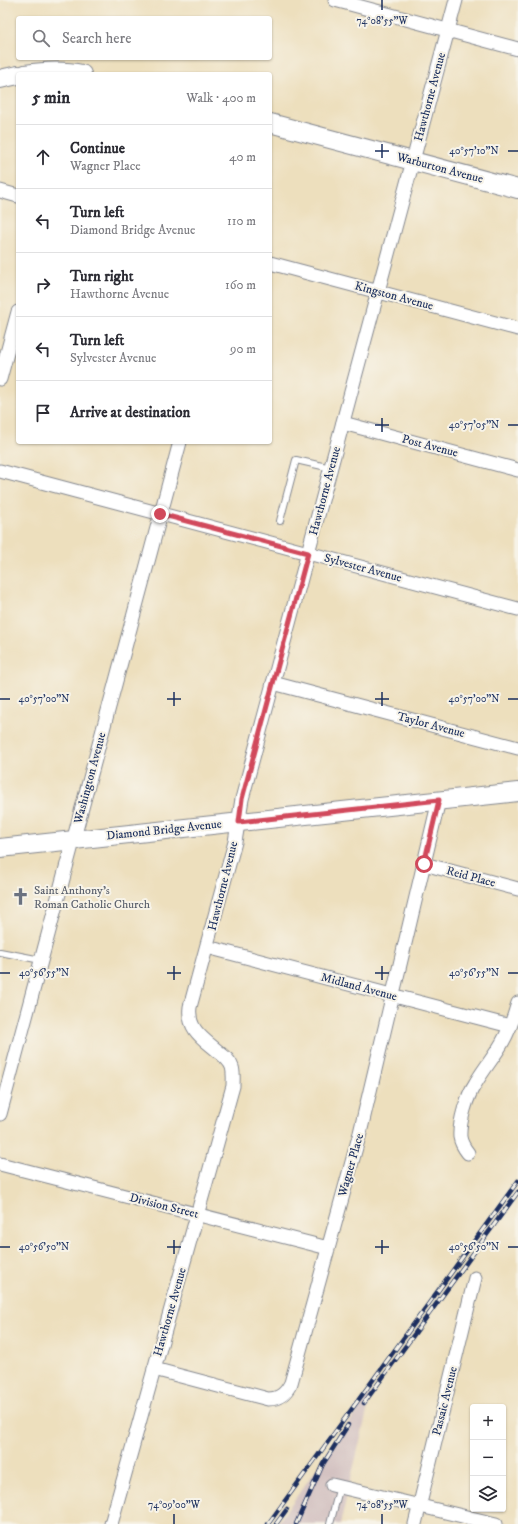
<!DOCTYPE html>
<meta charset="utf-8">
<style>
body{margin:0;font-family:"IM FELL DW Pica",serif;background:#f2f2f3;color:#2b2b33}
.controls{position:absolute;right:12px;bottom:12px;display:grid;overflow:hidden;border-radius:4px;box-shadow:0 1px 3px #0004}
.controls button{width:36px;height:36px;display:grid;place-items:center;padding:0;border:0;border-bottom:1px solid #e1e1e2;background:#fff;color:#2b2b33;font:20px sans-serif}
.stop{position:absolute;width:12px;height:12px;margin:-9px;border:3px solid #d1495b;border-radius:50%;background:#fff}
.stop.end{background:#d1495b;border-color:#fff;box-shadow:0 1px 4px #0008}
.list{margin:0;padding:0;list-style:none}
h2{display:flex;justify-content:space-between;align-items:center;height:52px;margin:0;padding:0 16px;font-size:17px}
h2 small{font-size:13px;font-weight:400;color:#7c7c81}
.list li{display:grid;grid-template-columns:26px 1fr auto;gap:12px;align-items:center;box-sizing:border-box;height:64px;padding:0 16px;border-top:1px solid #e1e1e2}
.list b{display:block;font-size:15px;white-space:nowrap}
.list p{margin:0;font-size:13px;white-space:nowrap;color:#7c7c81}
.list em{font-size:13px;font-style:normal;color:#7c7c81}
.icon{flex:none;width:22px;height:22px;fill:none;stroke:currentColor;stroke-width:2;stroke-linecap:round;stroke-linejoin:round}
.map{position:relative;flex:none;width:518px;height:1524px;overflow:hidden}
.search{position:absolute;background:#fff;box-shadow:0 1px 3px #0004;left:16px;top:16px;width:256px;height:44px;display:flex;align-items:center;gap:10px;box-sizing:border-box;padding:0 14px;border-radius:4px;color:#7c7c81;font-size:15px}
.panel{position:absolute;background:#fff;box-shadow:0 1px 3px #0004;left:16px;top:72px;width:256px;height:372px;border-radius:4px}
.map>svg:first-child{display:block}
.industrial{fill:#d1bfbf}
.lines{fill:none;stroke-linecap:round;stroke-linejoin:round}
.lane-casing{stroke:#84878e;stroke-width:8}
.street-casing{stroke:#84878e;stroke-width:15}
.secondary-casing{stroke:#84878e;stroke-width:20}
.lane{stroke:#fff;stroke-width:6}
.street{stroke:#fff;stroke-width:13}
.secondary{stroke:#fff;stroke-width:18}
.rail-casing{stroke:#1b2f5e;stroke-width:4.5}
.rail{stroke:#f7f3e8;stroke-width:3;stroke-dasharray:9;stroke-linecap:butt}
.route{stroke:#d1495b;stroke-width:5}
.ticks{fill:none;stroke:#1b2f5e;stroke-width:1.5}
.labels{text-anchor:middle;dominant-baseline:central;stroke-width:4;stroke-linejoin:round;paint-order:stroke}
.street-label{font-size:12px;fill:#1b2f5e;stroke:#f7f3e8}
.worship-label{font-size:12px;fill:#5b616d;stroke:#f7f3e8;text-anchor:start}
.ticks-label{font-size:10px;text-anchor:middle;fill:#1b2f5e;stroke:#f7f3e8;stroke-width:4;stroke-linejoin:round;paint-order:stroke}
</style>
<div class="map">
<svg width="518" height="1524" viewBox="0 0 518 1524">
<rect width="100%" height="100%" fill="#f7f3e8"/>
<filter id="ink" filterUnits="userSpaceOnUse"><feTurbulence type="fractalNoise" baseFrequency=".025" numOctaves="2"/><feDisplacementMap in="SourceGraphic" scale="8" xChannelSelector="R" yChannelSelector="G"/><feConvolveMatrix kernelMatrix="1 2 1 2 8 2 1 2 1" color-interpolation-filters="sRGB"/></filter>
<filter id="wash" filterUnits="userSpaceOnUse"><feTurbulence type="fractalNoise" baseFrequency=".012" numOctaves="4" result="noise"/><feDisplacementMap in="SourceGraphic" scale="16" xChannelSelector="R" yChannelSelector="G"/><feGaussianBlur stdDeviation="0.9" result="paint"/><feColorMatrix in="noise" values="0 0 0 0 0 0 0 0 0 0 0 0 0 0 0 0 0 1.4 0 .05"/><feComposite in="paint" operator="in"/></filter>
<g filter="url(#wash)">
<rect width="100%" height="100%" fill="#eddfbd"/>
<path class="industrial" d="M372,1391L340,1524H277Z"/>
</g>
<g filter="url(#ink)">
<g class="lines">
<defs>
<g id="lane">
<path d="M280,521L296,460L331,468"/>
<path d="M0,952L41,960"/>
<path d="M330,1524L340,1486"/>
</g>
<g id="street">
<path d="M335,0L518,49"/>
<path d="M0,191L18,196"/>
<path d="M270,263L518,329"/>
<path d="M0,379L18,312"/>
<path d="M343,423L518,470"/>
<path d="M0,471L518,609"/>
<path d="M273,683L518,748"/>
<path d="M424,864L518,889"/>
<path d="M207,947L510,1026"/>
<path d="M0,1114L180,442"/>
<path d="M468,1153C464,1148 461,1143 460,1137C459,1122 467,1096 475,1084C483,1070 494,1057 502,1043C509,1031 514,1017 518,1003"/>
<path d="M0,1164L328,1248"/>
<path d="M154,1369L268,1399C280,1399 286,1393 291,1383L360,1133L439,800"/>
<path d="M332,1485L496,1524"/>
<path d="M111,1524L233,1086C233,1080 234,1073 232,1067C230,1061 225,1057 220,1053C204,1039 187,1030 190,1007L235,842L242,799L456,0"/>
<path d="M415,1524L475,1278"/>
</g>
<g id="secondary">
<path d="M25,74C45,71 63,70 82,74"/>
<path d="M0,79L18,75"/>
<path d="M270,123L518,189"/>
<path d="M0,848L518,792"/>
</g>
</defs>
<use href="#lane" class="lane-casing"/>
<use href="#street" class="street-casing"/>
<use href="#secondary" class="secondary-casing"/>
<use href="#lane" class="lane"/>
<use href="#street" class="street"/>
<use href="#secondary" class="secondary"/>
<defs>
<g id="rail">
<path d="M364,1403L518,1192"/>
<path d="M268,1524L518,1181"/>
<path d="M276,1524L287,1509"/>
<path d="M296,1524L323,1464L348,1425"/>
</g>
</defs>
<use href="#rail" class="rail-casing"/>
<use href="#rail" class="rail"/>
</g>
</g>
<g class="lines" filter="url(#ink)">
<path class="route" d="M160,514L308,553L242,799L239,822L439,800L424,864"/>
</g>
<path class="ticks" d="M382,0V10M382,144V158M375,151H389M508,151H518M382,418V432M375,425H389M508,425H518M174,692V706M382,692V706M0,699H10M167,699H181M375,699H389M508,699H518M174,966V980M382,966V980M0,973H10M167,973H181M375,973H389M508,973H518M174,1240V1254M382,1240V1254M0,1247H10M167,1247H181M375,1247H389M508,1247H518M174,1514V1524M382,1514V1524"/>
<defs>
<symbol id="church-bare" viewBox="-9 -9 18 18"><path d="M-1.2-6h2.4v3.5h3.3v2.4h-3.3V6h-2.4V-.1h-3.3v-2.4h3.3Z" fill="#6b7280" stroke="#f7f3e8" stroke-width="2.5" paint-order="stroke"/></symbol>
</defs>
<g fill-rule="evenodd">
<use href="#church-bare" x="8" y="884" width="25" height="25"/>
</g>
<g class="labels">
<g class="street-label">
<text transform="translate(430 97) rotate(-75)">Hawthorne Avenue</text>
<text transform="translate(440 168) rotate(15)">Warburton Avenue</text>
<text transform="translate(394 296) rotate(15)">Kingston Avenue</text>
<text transform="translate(430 446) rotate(15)">Post Avenue</text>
<text transform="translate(325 491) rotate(-75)">Hawthorne Avenue</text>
<text transform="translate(363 568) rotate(15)">Sylvester Avenue</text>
<text transform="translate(431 725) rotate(15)">Taylor Avenue</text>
<text transform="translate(90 778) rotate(-75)">Washington Avenue</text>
<text transform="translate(164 830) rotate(-6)">Diamond Bridge Avenue</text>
<text transform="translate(471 877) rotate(15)">Reid Place</text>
<text transform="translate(223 886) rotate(-76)">Hawthorne Avenue</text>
<text transform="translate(359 987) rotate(15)">Midland Avenue</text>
<text transform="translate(351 1165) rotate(-74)">Wagner Place</text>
<text transform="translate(164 1206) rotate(14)">Division Street</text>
<text transform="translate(170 1312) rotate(-74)">Hawthorne Avenue</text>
<text transform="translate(445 1401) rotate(-76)">Passaic Avenue</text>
</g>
<g class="worship-label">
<text x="34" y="890">Saint Anthony's<tspan x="34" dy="14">Roman Catholic Church</tspan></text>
</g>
</g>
<g class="ticks-label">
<text x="382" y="24">74°08'55"W</text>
<text x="474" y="154">40°57'10"N</text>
<text x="474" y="428">40°57'05"N</text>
<text x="44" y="702">40°57'00"N</text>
<text x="474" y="702">40°57'00"N</text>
<text x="44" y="976">40°56'55"N</text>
<text x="474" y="976">40°56'55"N</text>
<text x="44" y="1250">40°56'50"N</text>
<text x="474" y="1250">40°56'50"N</text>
<text x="174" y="1508">74°09'00"W</text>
<text x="382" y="1508">74°08'55"W</text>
</g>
</svg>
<div class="controls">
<button>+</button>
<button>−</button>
<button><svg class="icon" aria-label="layers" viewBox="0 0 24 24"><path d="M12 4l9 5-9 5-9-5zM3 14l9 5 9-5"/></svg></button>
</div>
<div class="stop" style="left:424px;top:864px"></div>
<div class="stop end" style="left:160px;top:514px"></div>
<div class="search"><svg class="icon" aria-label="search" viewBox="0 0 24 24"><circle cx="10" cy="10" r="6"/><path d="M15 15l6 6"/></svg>Search here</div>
<section class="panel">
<h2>5 min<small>Walk · 400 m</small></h2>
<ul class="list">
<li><svg class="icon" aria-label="ahead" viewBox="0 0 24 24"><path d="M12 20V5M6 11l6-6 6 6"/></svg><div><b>Continue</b><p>Wagner Place</p></div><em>40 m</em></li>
<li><svg class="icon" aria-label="left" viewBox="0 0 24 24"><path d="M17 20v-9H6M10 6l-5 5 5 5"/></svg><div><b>Turn left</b><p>Diamond Bridge Avenue</p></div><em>110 m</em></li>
<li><svg class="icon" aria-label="right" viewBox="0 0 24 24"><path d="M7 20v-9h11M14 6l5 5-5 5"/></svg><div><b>Turn right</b><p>Hawthorne Avenue</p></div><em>160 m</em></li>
<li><svg class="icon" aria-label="left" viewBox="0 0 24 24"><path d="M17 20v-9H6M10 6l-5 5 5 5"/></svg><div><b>Turn left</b><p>Sylvester Avenue</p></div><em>90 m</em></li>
<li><svg class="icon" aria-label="arrive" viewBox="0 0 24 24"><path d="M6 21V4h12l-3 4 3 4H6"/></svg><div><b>Arrive at destination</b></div></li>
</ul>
</section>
</div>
